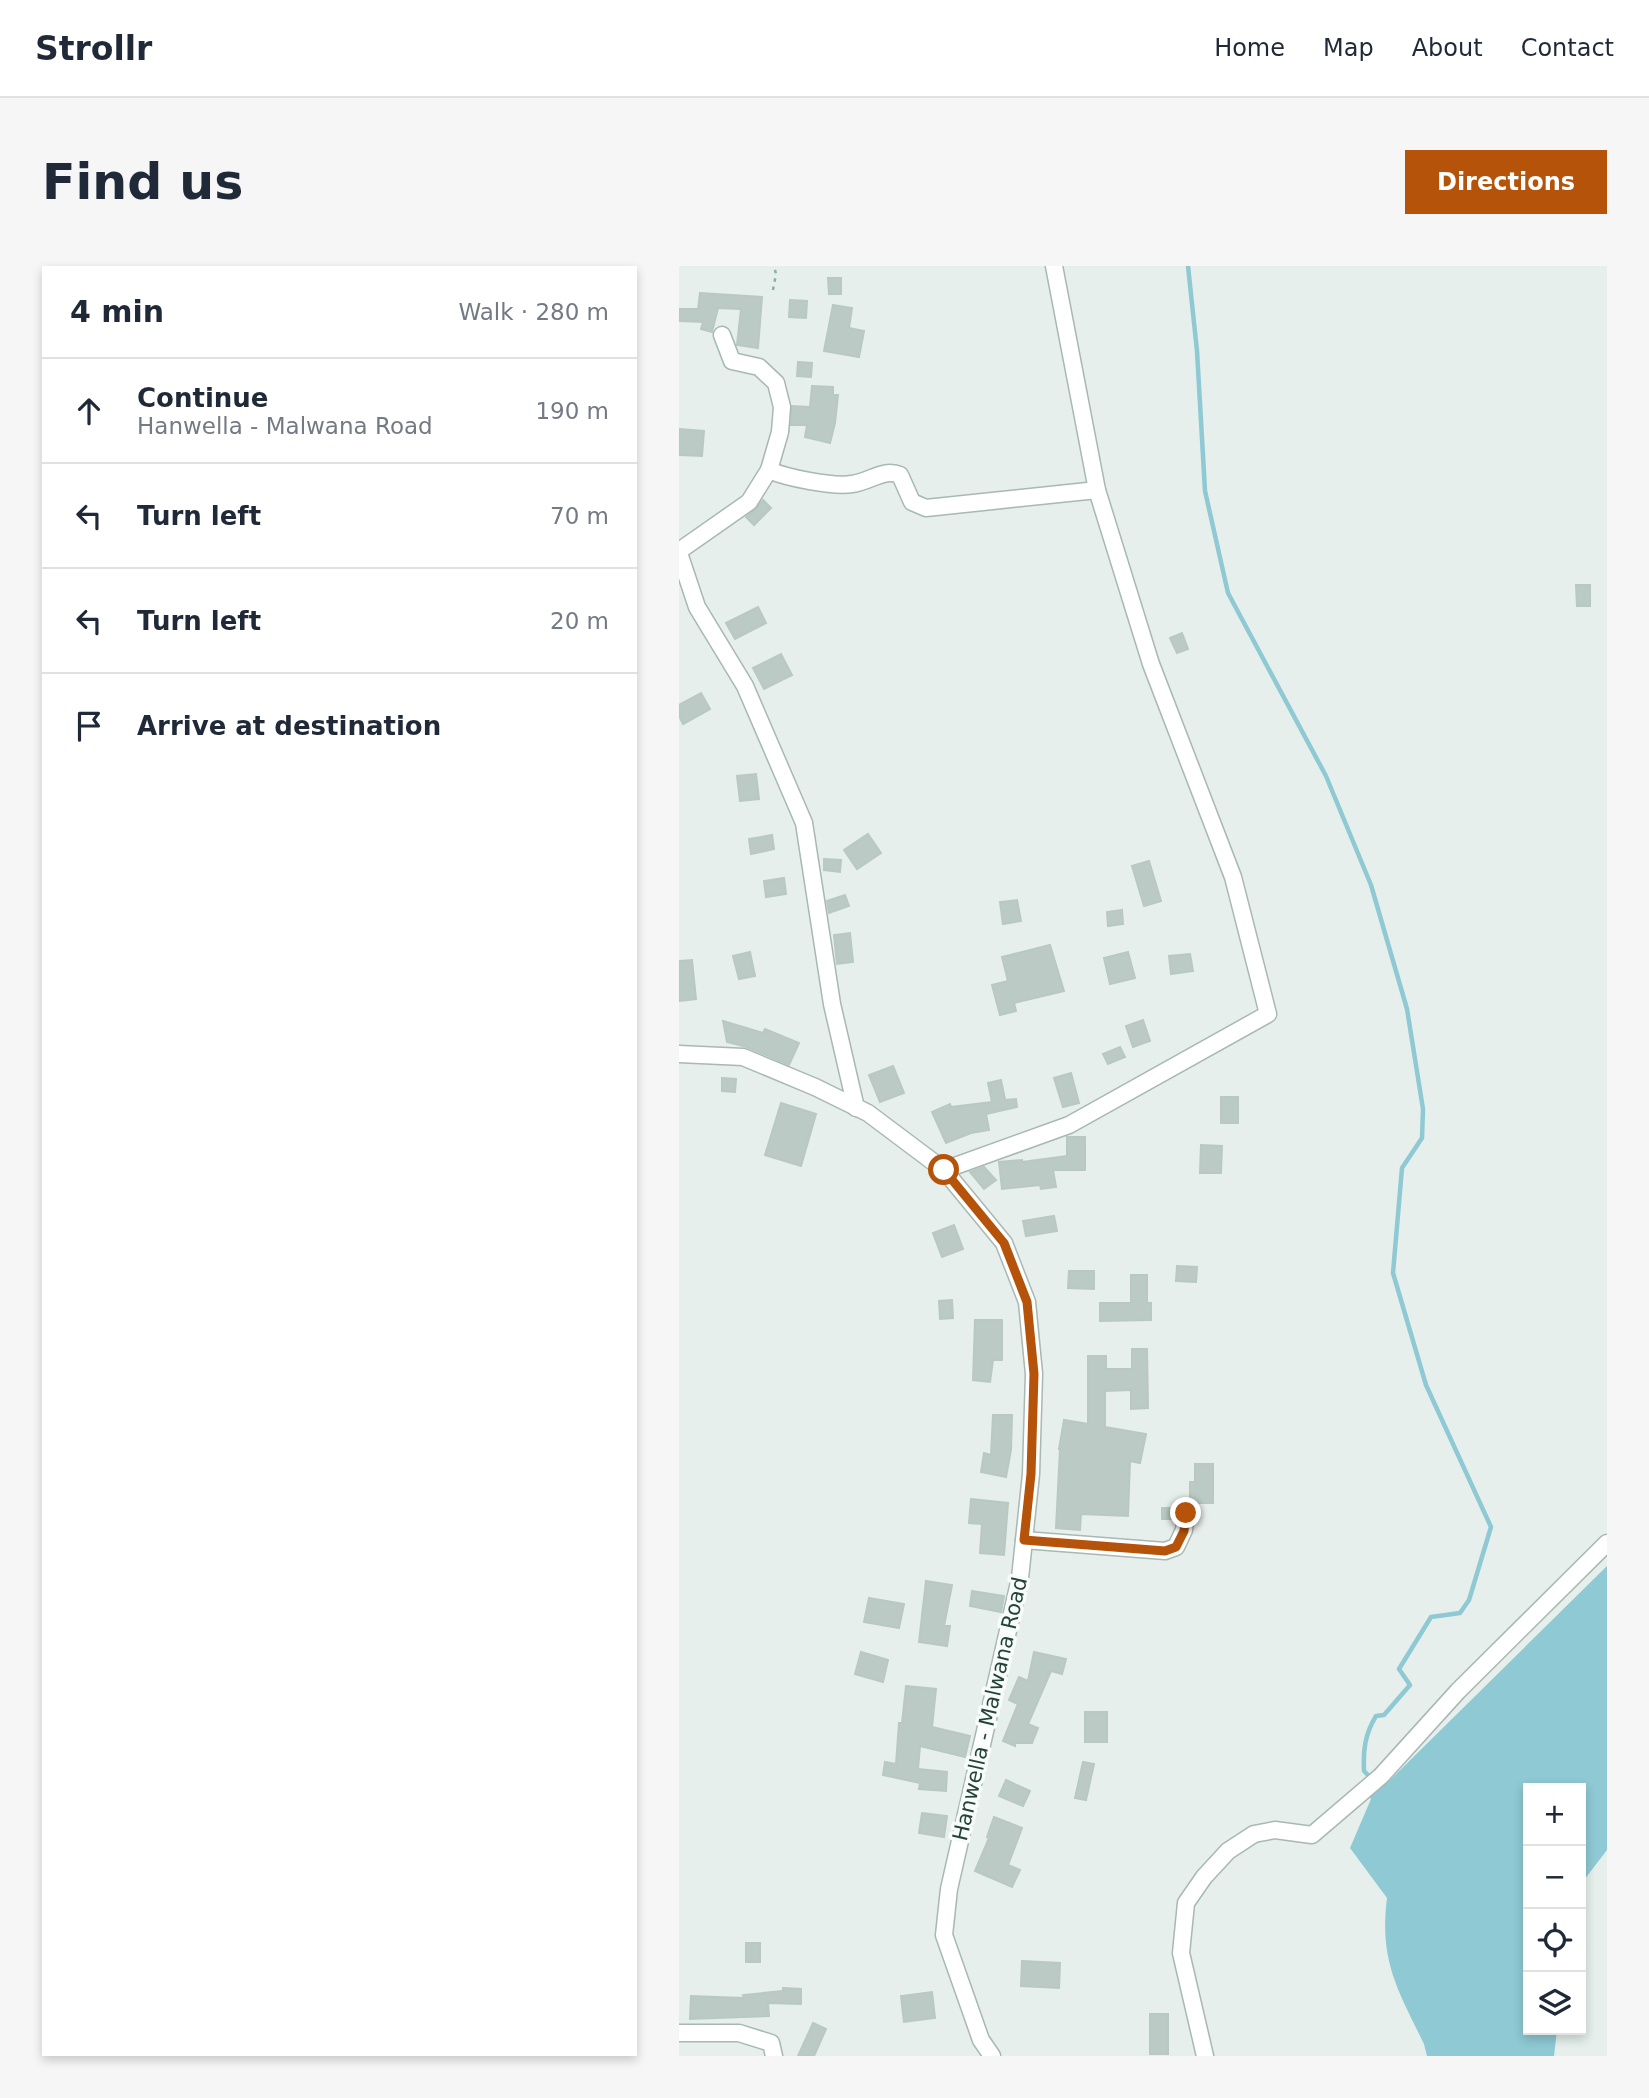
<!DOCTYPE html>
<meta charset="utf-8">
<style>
body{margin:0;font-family:"DejaVu Sans",sans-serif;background:#f6f6f7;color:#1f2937}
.controls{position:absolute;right:21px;bottom:21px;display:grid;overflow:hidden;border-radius:0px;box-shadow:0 4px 10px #0003}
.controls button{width:63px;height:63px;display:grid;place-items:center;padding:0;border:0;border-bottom:2px solid #e0e1e3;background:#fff;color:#1f2937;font:35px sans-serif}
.stop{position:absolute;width:21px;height:21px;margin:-16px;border:5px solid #b45309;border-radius:50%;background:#fff}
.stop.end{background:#b45309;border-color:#fff;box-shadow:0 2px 7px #0008}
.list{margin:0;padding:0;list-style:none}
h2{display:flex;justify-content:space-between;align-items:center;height:91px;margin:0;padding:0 28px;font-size:30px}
h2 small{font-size:23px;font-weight:400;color:#747a83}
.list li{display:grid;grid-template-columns:46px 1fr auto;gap:21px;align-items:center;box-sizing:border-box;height:105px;padding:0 28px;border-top:2px solid #e0e1e3}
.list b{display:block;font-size:26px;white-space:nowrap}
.list p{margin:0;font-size:23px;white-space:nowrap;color:#747a83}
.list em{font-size:23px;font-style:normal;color:#747a83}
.icon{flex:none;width:38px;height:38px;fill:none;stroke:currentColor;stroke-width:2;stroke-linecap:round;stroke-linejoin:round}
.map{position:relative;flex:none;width:928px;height:1790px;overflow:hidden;border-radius:0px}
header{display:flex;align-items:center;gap:42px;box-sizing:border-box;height:98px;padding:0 35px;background:#fff;border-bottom:2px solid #e0e1e3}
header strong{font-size:33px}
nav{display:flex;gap:38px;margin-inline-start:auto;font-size:24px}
.intro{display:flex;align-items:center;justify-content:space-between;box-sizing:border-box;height:168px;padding:0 42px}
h1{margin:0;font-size:49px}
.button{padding:18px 32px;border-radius:0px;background:#b45309;color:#fff;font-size:24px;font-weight:700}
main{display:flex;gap:42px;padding:0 42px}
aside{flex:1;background:#fff;border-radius:0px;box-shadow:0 4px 10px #0003}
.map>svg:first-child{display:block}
.water{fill:#8ec9d4}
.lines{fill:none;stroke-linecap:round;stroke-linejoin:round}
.stream{stroke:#8ec9d4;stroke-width:4.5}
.building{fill:#bbcac4;stroke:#b8c9c2;stroke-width:2}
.minor-casing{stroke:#a8b8b2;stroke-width:19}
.path{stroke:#86b3a5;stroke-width:2.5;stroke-dasharray:3.5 5;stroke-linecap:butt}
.minor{stroke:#fff;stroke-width:16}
.route{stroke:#b45309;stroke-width:9}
.labels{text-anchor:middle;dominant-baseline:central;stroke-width:7;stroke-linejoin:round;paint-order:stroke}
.street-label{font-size:21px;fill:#24423a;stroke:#f7fbf9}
</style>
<header>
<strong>Strollr</strong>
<nav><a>Home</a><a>Map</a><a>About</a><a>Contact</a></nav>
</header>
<div class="intro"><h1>Find us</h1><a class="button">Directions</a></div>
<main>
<aside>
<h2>4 min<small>Walk · 280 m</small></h2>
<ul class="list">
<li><svg class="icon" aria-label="ahead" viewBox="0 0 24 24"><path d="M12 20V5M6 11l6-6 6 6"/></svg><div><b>Continue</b><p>Hanwella - Malwana Road</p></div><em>190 m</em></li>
<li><svg class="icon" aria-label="left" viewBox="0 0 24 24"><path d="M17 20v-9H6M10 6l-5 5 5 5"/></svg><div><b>Turn left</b></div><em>70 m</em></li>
<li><svg class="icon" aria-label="left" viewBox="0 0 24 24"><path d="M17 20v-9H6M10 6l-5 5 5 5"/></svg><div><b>Turn left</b></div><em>20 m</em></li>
<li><svg class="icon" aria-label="arrive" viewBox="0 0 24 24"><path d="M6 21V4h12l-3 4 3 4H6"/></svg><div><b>Arrive at destination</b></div></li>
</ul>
</aside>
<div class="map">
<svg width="928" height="1790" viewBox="0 0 928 1790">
<rect width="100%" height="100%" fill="#e6efeb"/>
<path class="water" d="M928,1300V1584L902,1618V1522H849V1764H878L875,1790H748L745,1778C719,1724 700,1695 708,1632L671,1582L692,1533L686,1526L702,1510L709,1516Z"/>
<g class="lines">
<path class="stream" d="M509,0L518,85L526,225L549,327L647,510L692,619L728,743L744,843L743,872L723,902L714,1007L747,1119L812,1261L790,1334L781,1347L752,1351L720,1403L731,1419L705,1449L697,1450C686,1468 684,1484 685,1505L693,1513"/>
</g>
<g class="building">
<path d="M149,12H162V28H150Z"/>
<path d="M21,27L83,31L79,82L58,79L62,43L39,42L33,66L22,63L24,56L0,55V43H19Z"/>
<path d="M111,34L128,35L127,52L110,51Z"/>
<path d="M154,39L173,42L170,62L185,65L180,91L145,85Z"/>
<path d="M119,96L133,97L132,111L118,110Z"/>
<path d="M133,120L154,121V129H159L156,157L151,177L126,171L128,159H112L113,140L131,141Z"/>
<path d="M0,163L25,165L23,190L0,189Z"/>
<path d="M84,234L92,242L75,259L67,251L76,244Z"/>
<path d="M897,319H911V340H898Z"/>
<path d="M79,341L87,357L56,373L47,357Z"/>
<path d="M503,367L509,383L498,387L491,372Z"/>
<path d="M102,388L113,409L85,423L74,402Z"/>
<path d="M22,427L31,443L4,458L0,450V439Z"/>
<path d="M77,508L80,533L61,535L58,510Z"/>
<path d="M189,568L202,587L178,603L165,584Z"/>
<path d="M93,569L95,583L72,588L70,573Z"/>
<path d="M145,593L162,594L161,606L145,604Z"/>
<path d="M470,595L482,635L465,640L453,600Z"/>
<path d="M105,612L107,628L87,631L85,615Z"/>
<path d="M166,629L170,640L150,647L148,635Z"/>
<path d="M338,634L342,655L324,658L321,636Z"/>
<path d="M443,644L444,658L429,660L428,646Z"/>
<path d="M171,667L174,696L158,698L155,669Z"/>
<path d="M371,679L385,725L335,737L337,745L321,749L313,719L329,715L323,691Z"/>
<path d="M71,686L76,710L60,713L54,690Z"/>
<path d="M449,686L456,712L431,718L425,692Z"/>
<path d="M511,688L514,705L492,708L490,690Z"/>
<path d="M13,694L17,733L0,735V695Z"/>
<path d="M464,754L471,775L454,781L447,760Z"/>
<path d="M44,755L84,767L86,763L120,777L110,799L68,781L48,776Z"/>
<path d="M441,781L446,791L429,798L424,788Z"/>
<path d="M214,800L225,827L201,836L190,809Z"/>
<path d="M392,807L400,837L384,841L375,812Z"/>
<path d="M43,812L57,813L56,826L43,825Z"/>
<path d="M322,814L326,834L337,833L338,841L307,848L310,864L292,867L267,877L253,846L271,838L272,841L313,836L309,817Z"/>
<rect x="542" y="831" width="17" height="26"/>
<path d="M102,837L137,848L122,900L86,889Z"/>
<path d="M388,871H406V904H374L377,921L362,923L361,919L323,923L320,896L343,894V896L388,890Z"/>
<path d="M522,879L543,880L542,907H521Z"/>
<path d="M305,901L317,914L305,923L291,906Z"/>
<path d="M375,950L378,965L347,970L344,955Z"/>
<path d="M275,959L284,983L263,991L254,967Z"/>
<path d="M498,1000L518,1001L517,1016L497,1015Z"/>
<path d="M390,1005H415V1023L389,1022Z"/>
<path d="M452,1009H468V1037H472V1054L421,1055V1037H452Z"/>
<path d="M273,1034L274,1052L261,1053L260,1035Z"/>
<path d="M296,1054H323V1094H314L311,1116L294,1114Z"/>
<path d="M453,1083H468L469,1142L452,1143V1124L426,1125V1161L467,1168L461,1197L451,1195L449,1250L402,1248L401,1264L377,1262L381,1183H380L385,1154L409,1158V1090H427V1103H453Z"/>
<path d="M314,1149H333L332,1184L327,1211L302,1206L305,1187L312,1189Z"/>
<path d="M516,1198H534V1237H511V1216H516Z"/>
<path d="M292,1233L329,1237L325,1289L301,1287L303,1258L290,1257Z"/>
<path d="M483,1242H498L496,1253H483Z"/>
<path d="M247,1315L273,1319L265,1360H271L268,1380L240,1376Z"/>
<path d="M293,1325L325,1330L322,1346L291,1340Z"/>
<path d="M190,1332L225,1338L220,1362L185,1356Z"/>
<path d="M182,1386L209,1394L204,1416L176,1408Z"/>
<path d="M355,1386L387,1393L383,1408L372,1405L349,1458L359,1462L353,1477H336V1480L324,1475L339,1438L330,1434L340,1411L349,1415Z"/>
<path d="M227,1420L257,1423L253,1461L291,1470L286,1491L241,1480L239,1503L268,1506L267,1525L240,1523L241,1517L204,1509L206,1496L217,1498L220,1457H223Z"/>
<rect x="406" y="1446" width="22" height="30"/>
<path d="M404,1496L415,1498L407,1534L396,1532Z"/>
<path d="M327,1514L351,1525L344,1540L320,1530Z"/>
<path d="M243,1547L268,1550L265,1571L240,1567Z"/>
<path d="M315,1551L343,1562L329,1599L341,1604L333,1621L296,1605L310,1572L308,1571Z"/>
<rect x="67" y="1677" width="14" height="19"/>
<path d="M343,1695L381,1697L380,1722L342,1720Z"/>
<path d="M104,1722L122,1723V1738L89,1737L90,1750L11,1753L12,1730L65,1732L64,1729L104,1725Z"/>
<path d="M253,1726L256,1752L225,1756L222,1730Z"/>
<rect x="471" y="1748" width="18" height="40"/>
<path d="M134,1757L147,1763L135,1790H119Z"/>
</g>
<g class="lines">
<defs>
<g id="minor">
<path d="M90,204C108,212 154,221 173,218C191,216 204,202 221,209L233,236L247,242L418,224"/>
<path d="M0,285L70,236L90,204L101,166L103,141L97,117L80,101L53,95L43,69"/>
<path d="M0,287L18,341L66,420L125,557L153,738L177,842"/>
<path d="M0,788L64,791L136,821L189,847L265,904L325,977L348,1036L355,1108L352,1208L341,1312L270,1623L265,1669L302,1774L313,1790"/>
<path d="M265,904L390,859L589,748L554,611L472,398L418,224L375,0"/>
<path d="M345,1274L486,1285L497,1281L505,1264L507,1247"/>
<path d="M0,1767H60L92,1777L95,1790"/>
<path d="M526,1790L502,1687L507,1637L525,1611L549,1585L575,1568L596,1564L633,1569L702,1510L779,1425L928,1277"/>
</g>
</defs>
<use href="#minor" class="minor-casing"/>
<path class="path" d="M94,24L97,8L95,0"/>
<use href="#minor" class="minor"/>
</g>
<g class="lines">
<path class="route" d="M265,904L325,977L348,1036L355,1108L352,1208L345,1274L486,1285L497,1281L505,1265L507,1247"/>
</g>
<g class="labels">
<g class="street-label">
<text transform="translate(311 1443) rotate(-77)">Hanwella - Malwana Road</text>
</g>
</g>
</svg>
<div class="controls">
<button>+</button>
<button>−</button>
<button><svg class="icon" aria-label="locate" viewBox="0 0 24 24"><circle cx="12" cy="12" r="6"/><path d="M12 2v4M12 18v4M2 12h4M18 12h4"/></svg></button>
<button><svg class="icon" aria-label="layers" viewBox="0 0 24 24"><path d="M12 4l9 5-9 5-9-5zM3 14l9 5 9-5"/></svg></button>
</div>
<div class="stop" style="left:265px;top:904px"></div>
<div class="stop end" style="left:507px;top:1247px"></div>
</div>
</main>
